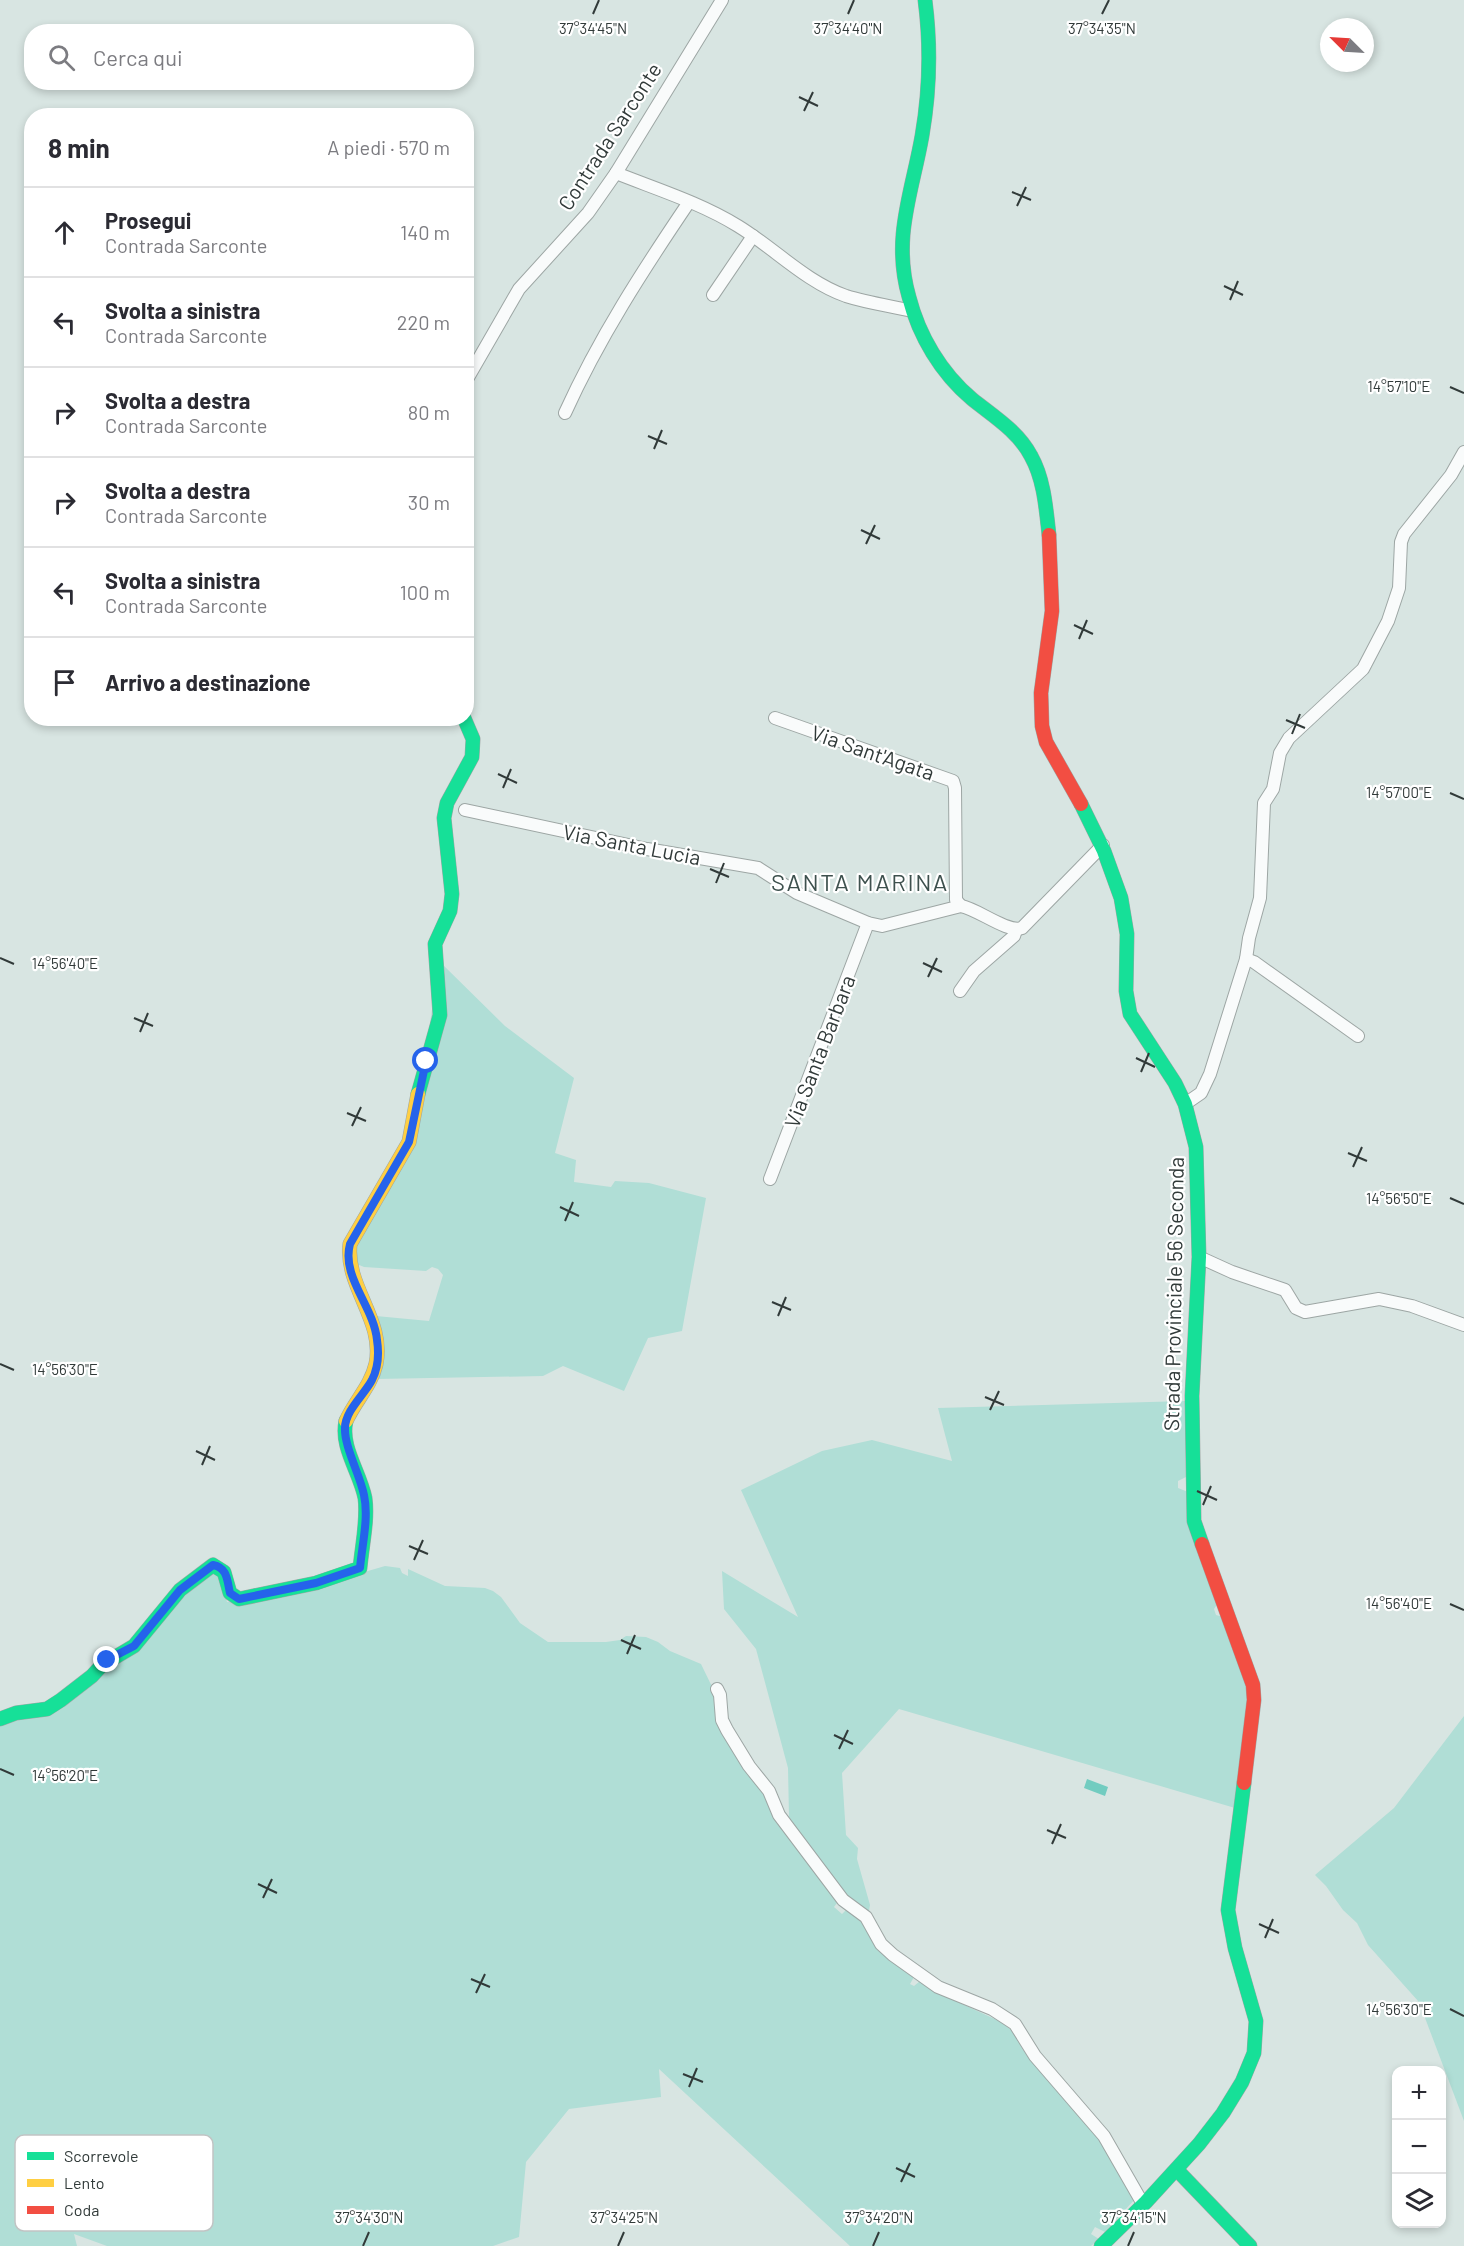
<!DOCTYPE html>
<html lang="it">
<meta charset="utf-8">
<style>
body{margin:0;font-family:Barlow,sans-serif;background:#f2f2f3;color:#2b2b33}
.controls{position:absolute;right:18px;bottom:18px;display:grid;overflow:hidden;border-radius:12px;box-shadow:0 3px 9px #0003}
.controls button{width:54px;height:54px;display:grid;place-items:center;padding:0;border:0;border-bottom:2px solid #e1e1e2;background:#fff;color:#2b2b33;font:30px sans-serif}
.compass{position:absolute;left:1320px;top:18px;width:54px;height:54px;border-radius:50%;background:#fff;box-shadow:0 3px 9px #0003;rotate:294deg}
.stop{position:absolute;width:18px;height:18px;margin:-14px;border:4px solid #2563eb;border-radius:50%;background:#fff}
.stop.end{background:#2563eb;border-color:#fff;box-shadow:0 2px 6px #0008}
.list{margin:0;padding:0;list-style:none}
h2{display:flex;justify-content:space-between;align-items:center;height:78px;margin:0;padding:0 24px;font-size:26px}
h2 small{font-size:20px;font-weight:400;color:#7c7c81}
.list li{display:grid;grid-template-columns:39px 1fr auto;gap:18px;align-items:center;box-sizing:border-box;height:90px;padding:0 24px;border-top:2px solid #e1e1e2}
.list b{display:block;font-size:22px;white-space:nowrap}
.list p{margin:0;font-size:20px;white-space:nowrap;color:#7c7c81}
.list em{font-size:20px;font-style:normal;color:#7c7c81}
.icon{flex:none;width:33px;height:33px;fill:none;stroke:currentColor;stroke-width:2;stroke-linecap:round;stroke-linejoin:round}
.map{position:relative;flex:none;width:1464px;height:2246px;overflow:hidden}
.search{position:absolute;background:#fff;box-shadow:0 3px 9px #0003;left:24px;top:24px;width:450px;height:66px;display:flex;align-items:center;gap:15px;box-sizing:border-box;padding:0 21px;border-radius:24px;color:#7c7c81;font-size:22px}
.panel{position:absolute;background:#fff;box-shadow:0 3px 9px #0003;left:24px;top:108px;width:450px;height:618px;border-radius:24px}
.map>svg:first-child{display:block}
.green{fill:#b0ded6}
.water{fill:#72ccc0}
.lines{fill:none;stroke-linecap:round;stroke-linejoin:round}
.street-casing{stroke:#9da6a4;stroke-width:14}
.fast-casing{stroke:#9da6a4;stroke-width:15}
.slow-casing{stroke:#9da6a4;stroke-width:15}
.jam-casing{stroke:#9da6a4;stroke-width:15}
.street{stroke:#f9fbfb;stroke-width:12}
.fast{stroke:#16e098;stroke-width:14}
.slow{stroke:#ffcf43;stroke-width:14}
.jam{stroke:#f24e42;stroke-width:14}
.route{stroke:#2563eb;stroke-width:8}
.ticks{fill:none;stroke:#313a39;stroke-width:2}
.labels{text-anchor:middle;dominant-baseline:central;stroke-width:4.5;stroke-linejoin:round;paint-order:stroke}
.street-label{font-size:21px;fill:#313a39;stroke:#fff}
.quarter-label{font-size:24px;letter-spacing:1.5px;fill:#3e514e;stroke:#fff}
.key{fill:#fff;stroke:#c1c4c4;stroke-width:1.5}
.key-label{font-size:16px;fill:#313a39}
.ticks-label{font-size:15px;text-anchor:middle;fill:#313a39;stroke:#fff;stroke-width:4.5;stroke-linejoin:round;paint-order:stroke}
</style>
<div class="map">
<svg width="1464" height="2246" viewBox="0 0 1464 2246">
<rect width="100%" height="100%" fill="#d8e5e2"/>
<g class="green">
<path d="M439,961L505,1026L574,1078L555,1153L576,1160L574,1182L611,1187L615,1181L649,1183L706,1198L682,1331L648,1338L624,1391L563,1366L543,1376L376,1379V1316L429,1321L443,1275L438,1269L432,1267L426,1271L364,1267L352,1262L351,1253L414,1135Z"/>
<path d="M1185,1401L1188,1476L1178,1481V1488L1188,1492L1218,1603L1214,1609L1216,1615L1223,1617L1248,1685L1235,1808L899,1709L842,1773L846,1835L858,1848L857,1859L870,1905L869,1911L843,1894L789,1817L788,1768L756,1649L724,1609L722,1571L798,1617L741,1490L822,1451L872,1440L952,1461L938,1408Z"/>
<path d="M385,1566L400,1568L402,1573L408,1576V1569L445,1586L485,1588L493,1591L501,1597L520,1623L548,1642H606L620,1640L626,1636L646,1637L658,1642L670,1651L701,1664L718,1699L717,1712L837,1903L834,1907L842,1914L847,1909L857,1916L914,1977L910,1984L914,1986L920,1981L934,1991L999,2021L1014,2032L1023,2050L1098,2136L1135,2199L1105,2232L1095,2227L1091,2234L1099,2239L1091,2246H850L659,2069L661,2097L569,2109L526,2162L519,2237L493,2246H107L74,2234L77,2246H0V1724L50,1712L163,1616L214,1569L222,1581L227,1602L317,1586Z"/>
<path d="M1464,1716V2121L1419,2002L1368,1945L1357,1923L1343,1910L1326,1886L1315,1875L1394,1808Z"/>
</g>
<path class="water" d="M1087,1779L1108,1787L1105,1796L1084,1788Z"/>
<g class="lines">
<defs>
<g id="street">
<path d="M616,173C656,189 701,203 738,226C774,248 806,282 846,296C868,303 891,306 913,311"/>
<path d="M713,295L753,236"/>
<path d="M466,381L519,289L588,213L616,173L722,0"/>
<path d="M565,413C599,338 643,270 689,202"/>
<path d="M775,718L953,781L955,788L956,900L961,906"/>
<path d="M465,810L647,849L758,868L797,893L868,923L882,926L961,906C978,909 1007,933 1022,928L1103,845"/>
<path d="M1246,959L1254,962L1358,1036"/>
<path d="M960,991L974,971L1014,936L1016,930"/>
<path d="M1185,1104L1201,1093L1210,1074L1246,959L1249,938L1260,898L1264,803L1273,789L1280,753L1289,738L1363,669L1388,621L1399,588L1401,542L1404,534L1451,475L1464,452"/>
<path d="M770,1179L868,923"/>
<path d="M1199,1257L1232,1272L1285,1290L1296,1308L1305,1312L1379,1299L1412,1306L1464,1325"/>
<path d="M717,1689L720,1695L722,1720L727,1730L749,1766L769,1791L779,1815L843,1900L866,1917L881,1944L893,1955L938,1987L992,2009L1015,2024L1035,2056L1104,2136L1143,2204"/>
</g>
<g id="fast">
<path d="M925,0C931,46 930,90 922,136C912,193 892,238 909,297C919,336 941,373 972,399C993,416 1018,431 1031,456C1044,479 1046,508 1049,535"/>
<path d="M1081,804L1104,851L1121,898L1127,934L1126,991L1130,1014L1175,1083L1185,1104L1196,1147L1199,1257L1192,1396L1194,1521L1202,1544"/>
<path d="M418,1094L440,1015L435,944L450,911L452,894L444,818L447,803L472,757L473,739L464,718"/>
<path d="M0,1719L16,1713L47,1709L61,1700L92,1676L102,1665L134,1646L180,1590L213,1565L224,1572L230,1593L239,1599L316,1583L360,1568C362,1545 368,1520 365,1498C360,1472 340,1447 346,1421"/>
<path d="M1177,2170L1250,2246"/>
<path d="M1101,2246L1146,2202L1199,2144L1223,2113L1242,2082L1254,2053L1256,2021L1235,1948L1228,1910L1244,1783"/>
</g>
<path id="slow" d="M346,1421C355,1401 371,1386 376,1364C385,1320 345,1287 350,1244L409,1142L418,1094"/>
<g id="jam">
<path d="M1049,535L1052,611L1041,693L1042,726L1046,742L1081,804"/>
<path d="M1202,1544L1253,1685L1254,1700L1244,1783"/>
</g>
</defs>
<use href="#street" class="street-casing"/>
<use href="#fast" class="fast-casing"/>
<use href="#slow" class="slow-casing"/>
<use href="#jam" class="jam-casing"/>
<use href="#street" class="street"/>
<use href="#fast" class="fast"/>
<use href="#slow" class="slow"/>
<use href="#jam" class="jam"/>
</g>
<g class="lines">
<path class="route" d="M107,1660L134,1646L180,1590L213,1565C228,1568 227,1581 230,1593L239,1599L316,1583L360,1568C362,1545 369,1518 364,1495C360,1475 344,1446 345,1428C345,1411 364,1395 372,1380C378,1368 379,1353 377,1340C374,1307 341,1277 350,1244L409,1142L426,1061"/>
</g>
<path class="ticks" d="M593,14L599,0M848,14L854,0M1102,14L1109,0M799,97L818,106M804,111L813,92M1012,192L1031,200M1017,206L1026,187M1224,286L1243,295M1230,300L1238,281M1450,387L1464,393M648,436L667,444M654,449L662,430M861,530L880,539M866,544L875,525M1074,625L1093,634M1079,639L1087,620M1286,720L1305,728M1292,734L1300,714M498,774L517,783M503,788L511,769M1450,793L1464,799M710,869L729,877M716,883L724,863M0,958L14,964M923,963L942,972M928,977L937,958M134,1018L153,1026M140,1032L148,1013M1136,1058L1155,1067M1141,1072L1149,1053M347,1113L366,1121M352,1126L361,1107M1348,1153L1367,1161M1353,1167L1362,1147M1450,1198L1464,1204M560,1207L579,1216M565,1221L573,1202M772,1302L791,1310M778,1316L786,1297M0,1364L14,1370M985,1397L1004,1405M990,1410L999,1391M196,1451L215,1460M202,1465L210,1446M1197,1491L1217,1500M1203,1505L1211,1486M409,1546L428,1554M414,1560L423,1540M1450,1604L1464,1610M621,1640L641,1649M627,1654L635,1635M834,1735L853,1744M839,1749L848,1730M0,1769L14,1775M1047,1830L1066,1838M1052,1844L1061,1824M258,1884L277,1893M263,1898L272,1879M1259,1924L1279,1933M1265,1938L1273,1919M471,1979L490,1987M476,1993L485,1974M1450,2009L1464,2016M683,2074L703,2082M689,2087L697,2068M896,2168L915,2177M901,2182L910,2163M363,2246L369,2232M618,2246L624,2232M873,2246L879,2232M1128,2246L1134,2232"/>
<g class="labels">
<g class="street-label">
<text transform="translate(609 136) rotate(-57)">Contrada Sarconte</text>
<text transform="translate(873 752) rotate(19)">Via Sant'Agata</text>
<text transform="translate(632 844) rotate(11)">Via Santa Lucia</text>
<text transform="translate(819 1051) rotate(-69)">Via Santa Barbara</text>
<text transform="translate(1173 1294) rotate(-89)">Strada Provinciale 56 Seconda</text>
</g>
<g class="quarter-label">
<text x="860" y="881">SANTA MARINA</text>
</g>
</g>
<rect x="15" y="2135" width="198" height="96" rx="9" class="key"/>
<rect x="27" y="2152" width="27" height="8" fill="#16e098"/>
<rect x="27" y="2179" width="27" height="8" fill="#ffcf43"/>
<rect x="27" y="2206" width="27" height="8" fill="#f24e42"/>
<g class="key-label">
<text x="64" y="2162">Scorrevole</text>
<text x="64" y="2189">Lento</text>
<text x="64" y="2216">Coda</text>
</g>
<g class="ticks-label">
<text x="848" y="34">37°34'40"N</text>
<text x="1102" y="34">37°34'35"N</text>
<text x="593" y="34">37°34'45"N</text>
<text x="1399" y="392">14°57'10"E</text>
<text x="1399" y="798">14°57'00"E</text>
<text x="65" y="969">14°56'40"E</text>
<text x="1399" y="1204">14°56'50"E</text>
<text x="65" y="1375">14°56'30"E</text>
<text x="1399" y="1609">14°56'40"E</text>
<text x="65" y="1781">14°56'20"E</text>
<text x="1399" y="2015">14°56'30"E</text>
<text x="369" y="2223">37°34'30"N</text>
<text x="624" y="2223">37°34'25"N</text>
<text x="879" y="2223">37°34'20"N</text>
<text x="1134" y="2223">37°34'15"N</text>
</g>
</svg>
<div class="controls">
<button>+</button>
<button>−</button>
<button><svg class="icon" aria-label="layers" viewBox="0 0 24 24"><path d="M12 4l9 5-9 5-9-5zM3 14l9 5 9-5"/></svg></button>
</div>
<svg class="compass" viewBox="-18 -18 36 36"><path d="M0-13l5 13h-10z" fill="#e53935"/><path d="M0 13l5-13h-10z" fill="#7c7c81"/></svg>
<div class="stop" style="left:426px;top:1061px"></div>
<div class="stop end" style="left:107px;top:1660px"></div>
<div class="search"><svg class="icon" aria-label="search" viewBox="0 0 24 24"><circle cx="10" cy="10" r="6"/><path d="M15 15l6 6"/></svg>Cerca qui</div>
<section class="panel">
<h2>8 min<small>A piedi · 570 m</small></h2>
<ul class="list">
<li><svg class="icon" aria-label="ahead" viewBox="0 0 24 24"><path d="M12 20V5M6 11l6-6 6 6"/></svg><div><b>Prosegui</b><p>Contrada Sarconte</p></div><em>140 m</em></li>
<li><svg class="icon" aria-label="left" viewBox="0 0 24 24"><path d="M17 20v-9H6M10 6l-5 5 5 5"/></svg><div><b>Svolta a sinistra</b><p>Contrada Sarconte</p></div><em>220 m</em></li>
<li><svg class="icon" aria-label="right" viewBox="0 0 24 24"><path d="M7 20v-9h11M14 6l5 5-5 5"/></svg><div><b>Svolta a destra</b><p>Contrada Sarconte</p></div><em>80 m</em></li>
<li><svg class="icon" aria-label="right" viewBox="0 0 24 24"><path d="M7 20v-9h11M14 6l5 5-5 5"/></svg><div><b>Svolta a destra</b><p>Contrada Sarconte</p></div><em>30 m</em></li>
<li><svg class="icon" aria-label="left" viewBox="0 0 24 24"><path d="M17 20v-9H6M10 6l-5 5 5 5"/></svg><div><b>Svolta a sinistra</b><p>Contrada Sarconte</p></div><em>100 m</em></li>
<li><svg class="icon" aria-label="arrive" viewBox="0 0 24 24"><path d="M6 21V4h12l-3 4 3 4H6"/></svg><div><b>Arrivo a destinazione</b></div></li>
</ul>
</section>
</div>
